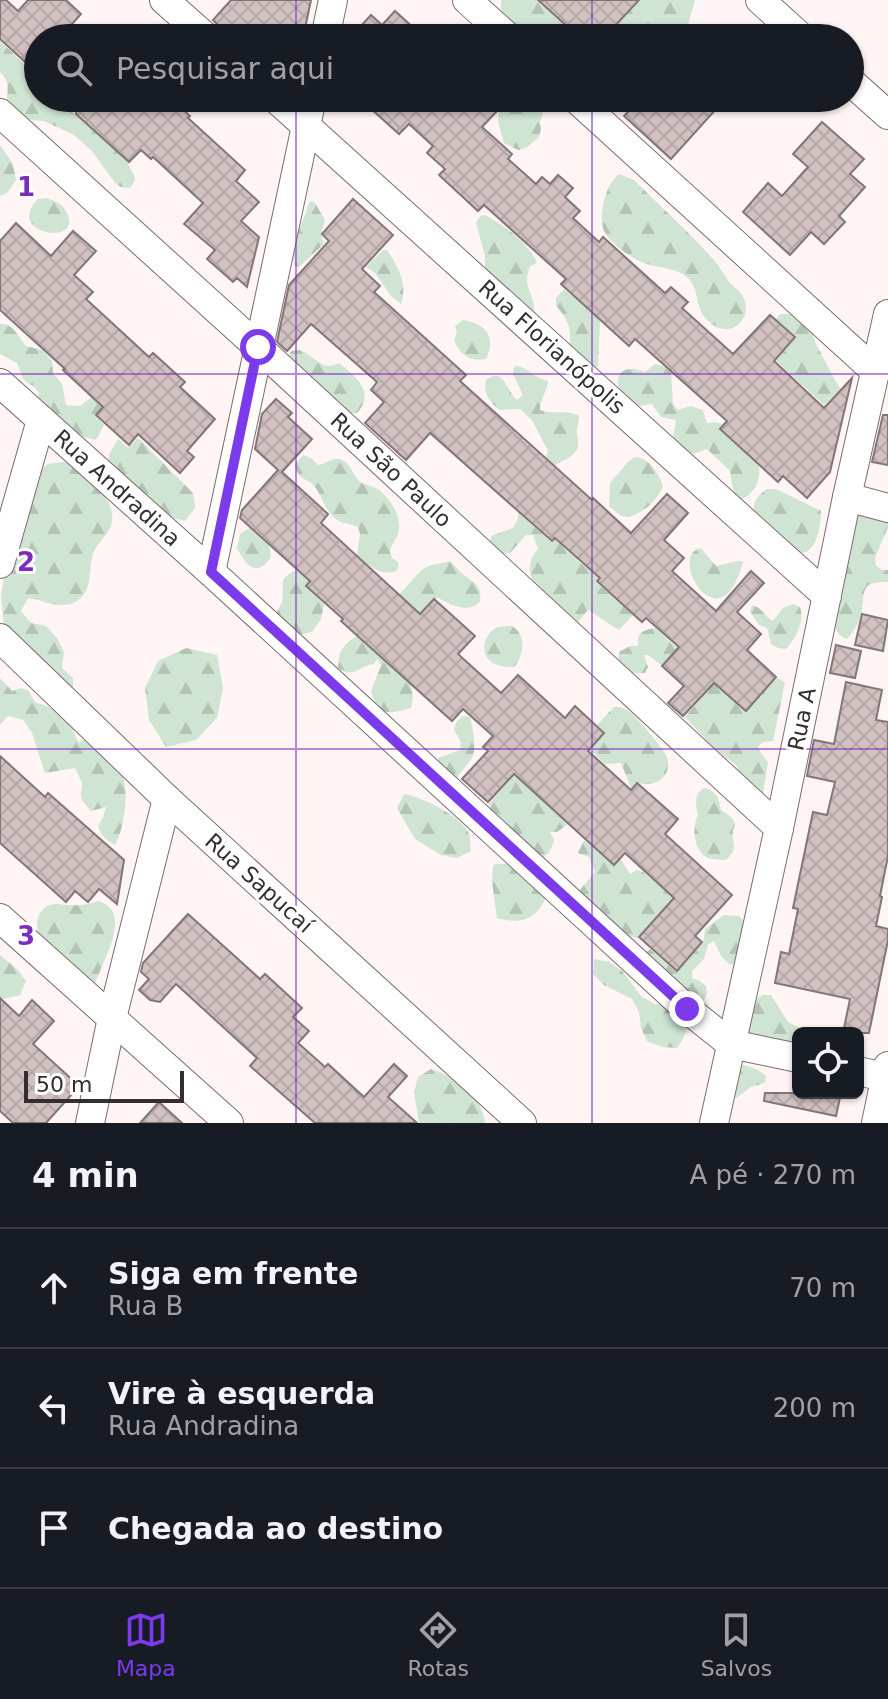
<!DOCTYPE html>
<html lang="pt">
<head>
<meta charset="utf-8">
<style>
	body { margin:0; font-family:"DejaVu Sans",sans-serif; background:#20242c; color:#f1f3f6 }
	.controls { position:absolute; right:24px; bottom:24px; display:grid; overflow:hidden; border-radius:12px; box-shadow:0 2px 6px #0004 }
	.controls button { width:72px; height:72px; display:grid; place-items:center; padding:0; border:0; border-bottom:2px solid #363941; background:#171b24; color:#f1f3f6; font:40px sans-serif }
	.scale { position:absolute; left:24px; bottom:20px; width:160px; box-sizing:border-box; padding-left:8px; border:4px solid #342e2e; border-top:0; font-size:22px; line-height:28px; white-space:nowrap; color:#342e2e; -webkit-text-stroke:6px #fff; paint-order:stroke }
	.stop { position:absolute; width:24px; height:24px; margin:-18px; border:6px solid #7c3aed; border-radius:50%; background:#fff }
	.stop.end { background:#7c3aed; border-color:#fff; box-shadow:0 2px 8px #0008 }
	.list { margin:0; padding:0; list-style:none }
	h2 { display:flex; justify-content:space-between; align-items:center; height:104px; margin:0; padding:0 32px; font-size:34px }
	h2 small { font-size:26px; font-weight:400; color:#9ea1a6 }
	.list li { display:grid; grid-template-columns:52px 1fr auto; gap:24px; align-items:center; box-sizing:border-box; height:120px; padding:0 32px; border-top:2px solid #363941 }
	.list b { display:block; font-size:30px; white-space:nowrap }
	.list p { margin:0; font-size:26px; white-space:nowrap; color:#9ea1a6 }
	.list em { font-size:26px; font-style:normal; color:#9ea1a6 }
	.icon { flex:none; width:44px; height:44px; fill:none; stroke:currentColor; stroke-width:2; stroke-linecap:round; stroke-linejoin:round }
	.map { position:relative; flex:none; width:888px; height:1123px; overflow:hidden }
	.search { position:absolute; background:#171b24; box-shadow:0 2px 6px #0004; left:24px; right:24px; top:24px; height:88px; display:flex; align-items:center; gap:20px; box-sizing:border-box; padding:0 28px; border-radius:44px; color:#9ea1a6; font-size:30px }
	.sheet { height:464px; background:#171b24 }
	nav { display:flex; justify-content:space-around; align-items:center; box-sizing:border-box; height:112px; border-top:2px solid #363941; background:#171b24; font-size:22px; color:#9ea1a6 }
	nav a { display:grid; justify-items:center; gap:4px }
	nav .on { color:#7c3aed }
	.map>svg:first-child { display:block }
</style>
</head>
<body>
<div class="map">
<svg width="888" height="1123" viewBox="0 0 888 1123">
	<defs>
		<pattern id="forest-firs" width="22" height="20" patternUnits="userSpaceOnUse" patternTransform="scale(2)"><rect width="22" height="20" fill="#d0e4d3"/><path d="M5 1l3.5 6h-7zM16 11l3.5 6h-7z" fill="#b3c4b5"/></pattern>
		<pattern id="building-cross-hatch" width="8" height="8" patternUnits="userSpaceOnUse" patternTransform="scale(2)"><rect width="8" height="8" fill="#d1c2c1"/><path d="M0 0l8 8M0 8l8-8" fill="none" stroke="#b4a7a6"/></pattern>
	</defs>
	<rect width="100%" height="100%" fill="#fef5f4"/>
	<!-- forest -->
	<g fill="url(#forest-firs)">
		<polygon points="501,0 536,0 579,38 543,38 541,31 527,27 513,34 501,24"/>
		<polygon points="640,0 695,0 687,28 676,38 606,38"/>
		<path d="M0 41 38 77V98C71 101 104 141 128 163 132 175 140 176 130 188L121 187 115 183 92 151 74 135 44 121 31 120 17 115 6 104C8 91 10 81 0 72Z"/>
		<polygon points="486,98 547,98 540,122 541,130 538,138 526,148 518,150 504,143 498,121 499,110"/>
		<polygon points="0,145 13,164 16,180 7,193 0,196"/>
		<path d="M619 174 634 180C660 206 688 231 712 258 719 265 724 275 730 283 733 286 736 288 739 291 758 312 734 341 712 324 692 310 702 291 687 277 676 267 655 268 641 262 631 258 608 241 604 231 599 219 603 200 608 189 610 183 615 179 619 174Z"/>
		<path d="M47 198C55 201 63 204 67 213 84 247 3 234 38 199Z"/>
		<path d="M312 201 315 203 325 220 321 234 324 244 299 267 295 266C289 247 304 221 309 203Z"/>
		<path d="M485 215C502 224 530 244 537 263L530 266C524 283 528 286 533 301 535 308 534 316 534 323L485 272V256L476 223 480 216Z"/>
		<path d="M383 250H387C398 267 408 283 401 304L391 296 375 273 366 267Z"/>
		<path d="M564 289 600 320 598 366 591 369 569 349C572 330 569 320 556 306V298Z"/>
		<polygon points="780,314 796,314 808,323 817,346 840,389 824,405 776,361 795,337 776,319"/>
		<path d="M463 320C485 323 497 337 486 359 469 362 460 355 454 340L457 332 455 326Z"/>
		<path d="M0 324C14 323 18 337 26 346L42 350 52 361 53 373 62 384 66 405 80 406 97 393 107 402 95 415 104 425 96 440 80 436 69 425 56 424 38 404 39 393 34 386C21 382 22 374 17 363L0 354Z"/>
		<path d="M299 350C315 355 322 373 339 363 356 377 376 392 357 413H349L339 401 332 397 288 358 291 351Z"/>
		<path d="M655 364 663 366 671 372 673 404 678 410 690 406 703 410 707 423 715 422 723 424 720 429 759 466C761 480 754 495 740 500L734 495 730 471 707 449 693 454 672 445 676 420 661 417 652 404C646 405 639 407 633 404 617 398 609 368 633 369 637 369 641 371 645 372Z"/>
		<path d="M514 366C528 366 533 378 548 381 547 392 540 399 540 410 554 415 565 409 579 416 579 420 578 425 577 429 576 436 580 443 577 449 572 460 557 461 550 470L538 458 547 455 548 451 532 420 520 409 500 410C489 402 483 393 486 380 504 366 506 391 517 400L523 395 513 374Z"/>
		<polygon points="138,438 193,493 195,508 185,521 170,517 106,469 110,453 118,439 128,448"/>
		<path d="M303 455 311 458 318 465C325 464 329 460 335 459 350 457 352 477 362 483 368 486 374 486 379 490 391 499 403 519 398 534 396 540 392 544 390 551L392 558 399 563 397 571C380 577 368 565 357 555L360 534 358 527C350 523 341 524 335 518 324 509 323 498 315 487 307 477 297 481 295 464Z"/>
		<path d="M635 457C650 458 658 473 663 486 657 501 644 512 629 517L621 516 609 506 610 483 628 462Z"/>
		<path d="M64 462C70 465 76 467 81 470 95 481 115 502 112 521 110 536 95 542 92 558 88 574 93 592 75 602 62 610 42 600 28 598L21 611 31 623 46 626 57 638 64 652 62 668 73 678V689L4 627 1 595 9 548 36 473 48 464Z"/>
		<path d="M767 489H776L821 511C821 530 814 566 788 548 781 543 775 535 769 529 764 524 755 518 754 509 753 500 760 494 767 489Z"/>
		<path d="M888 500V527L875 558 876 566 882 570H888V582C861 582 865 588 862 610 861 618 854 633 847 639 816 630 849 567 852 546 854 533 854 521 857 508Z"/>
		<path d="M518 512 551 542 555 539 586 568 603 549 614 559 595 581 633 615 619 630 588 610 577 623 570 624C552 605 513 576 538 549L533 535H526L510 553 502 554 490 544 491 536 513 528 518 518Z"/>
		<path d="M249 528 269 545 271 557C256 579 246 565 237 548L240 534Z"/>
		<path d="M701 548 716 566 738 561 743 562C723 637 681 576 691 556 694 550 696 550 701 548Z"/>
		<path d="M450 561C455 566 459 571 464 575 476 584 482 586 480 602 467 614 453 605 438 598L433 599 381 656C399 672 419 681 411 708 388 715 378 716 371 691L381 665 377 659 374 664C357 666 357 679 338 668 338 652 343 644 357 636L372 649 411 606 399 594C408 587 415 575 423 569 430 564 441 564 450 561Z"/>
		<path d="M296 570 310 580 306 586 324 604 321 619 312 632 297 635 276 614C277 610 281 606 282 601 286 584 275 581 296 570Z"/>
		<path d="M793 604 800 607C805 620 796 639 786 649L778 648 771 644 767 628 759 625 750 612 752 605C763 608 763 615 773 621L783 608Z"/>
		<path d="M512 626C527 635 524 655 514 667 505 667 495 666 489 660 479 650 486 630 499 627 503 626 508 626 512 626Z"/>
		<path d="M655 628 677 648 662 665C655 662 651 654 644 655L648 667 645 673H629L618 661 619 652 630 646H638C637 632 643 630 655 628Z"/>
		<polygon points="186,648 217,655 223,688 217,718 196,740 166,747 149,720 145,688 158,661"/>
		<polygon points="697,668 745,711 777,678 785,682 773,741 764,742 758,746 761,753 768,762 763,795 739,774 737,766 712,746 685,717 701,698 691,688"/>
		<path d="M0 678 12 691 20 688 28 690 35 702C50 707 67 714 73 730 75 734 76 739 79 742L87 739C97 748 113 760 120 771 131 787 124 830 115 845 106 840 101 836 98 826L103 818 106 807 91 811 81 799 82 783 75 768 45 773 32 733 23 720 8 716 0 725Z"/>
		<path d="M614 707C621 707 625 708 631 713 637 717 666 752 667 757 673 778 653 789 636 782L631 788 621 763 605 764 590 750 605 733 597 725 598 724Z"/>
		<path d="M463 716 470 717C473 729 477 747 472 758 467 766 460 771 456 781L435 774 438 758 460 750 461 743 454 729 457 721Z"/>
		<path d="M561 768 549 805 567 823V825L557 832H550L554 840C552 849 549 854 541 859L491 812 489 804 513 775 536 795Z"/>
		<path d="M704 788C717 791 719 799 721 810 726 813 734 818 735 824 735 826 734 828 733 830 731 844 740 848 726 860 720 860 711 860 706 857 693 848 692 827 698 815 696 804 693 795 704 788Z"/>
		<path d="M404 794C422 797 459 815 468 832 471 837 470 845 471 851L457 858 441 855 415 839 397 808Z"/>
		<path d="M584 840 614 865 620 859C624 863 627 870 630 874L637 870 643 872 674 898 638 938 628 936 580 898 579 891 595 872 589 857 578 853Z"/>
		<path d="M495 864H511L547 895C537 919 522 925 497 918L492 882 493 866Z"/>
		<path d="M98 901C128 909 111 946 103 964 100 970 98 977 95 983L88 984C70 970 28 942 39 915 42 909 47 905 54 904 63 903 58 905 67 905 77 906 88 905 98 901Z"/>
		<polygon points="724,915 739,916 744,922 737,962 730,965 721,956 714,941 708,945 704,959 692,971 692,978 700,981 706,986 707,994 703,1001 679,995 643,955 650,949 676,972 703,943 705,929"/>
		<polygon points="0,955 17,969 26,981 20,995 4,999 0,998"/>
		<path d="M594 959 609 962 622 971 641 996 655 1004 670 1003C687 1021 693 1025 677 1048L662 1047 647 1041 641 1028 639 1012 632 999 604 985 593 974Z"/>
		<polygon points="764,995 771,995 788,1022 802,1029 802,1033 798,1033 798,1041 791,1046 746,1038 750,1001"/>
		<path d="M737 1065C748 1065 757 1068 766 1076L765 1083 751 1087 738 1097 731 1099Z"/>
		<path d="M431 1069C456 1077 482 1096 485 1123H419L414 1092 418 1077Z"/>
	</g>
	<!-- building -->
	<g fill="url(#building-cross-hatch)" stroke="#847676" stroke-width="2">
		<polygon points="0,0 6,0 18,11 28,0 66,0 81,14 72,24 87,38 38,38 38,74 0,39"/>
		<polygon points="231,0 311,0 303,38 231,38 213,20"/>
		<polygon points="538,0 639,0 604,38 580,38"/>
		<polygon points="395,11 425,38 350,38 371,15 382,25"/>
		<polygon points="84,98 170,98 190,116 188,118 245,170 236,181 259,202 241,221 259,237 247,287 237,278 233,282 207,259 215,250 184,224 203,203 153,157 151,159 141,150 129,162 76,114 76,107"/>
		<polygon points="359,98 485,98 498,110 482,127 512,154 508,159 536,184 542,177 550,184 558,175 573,188 565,197 580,211 573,218 599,242 603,237 665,293 671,287 688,302 682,308 733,354 770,315 795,337 774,361 824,408 852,378 830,472 807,498 783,476 778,482 720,429 727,421 635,339 629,346 561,284 566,279 484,205 478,211 439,175 445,169 427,153 433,146 409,124 399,134"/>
		<polygon points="641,98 726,98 671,159 624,116"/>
		<polygon points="822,122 864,159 850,174 865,187 839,216 845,222 824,244 811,232 790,255 743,212 768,183 782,196 808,167 793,154"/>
		<polygon points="353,199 393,235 362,269 380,286 374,292 466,375 460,381 592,500 593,498 631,533 667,494 688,513 664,540 684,558 672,571 716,611 751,571 764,583 737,612 761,634 747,650 776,677 746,711 714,683 683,716 668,703 684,686 662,666 679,647 646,618 642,622 597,581 600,578 555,538 552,541 430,433 406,460 365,423 384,402 371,390 377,382 311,324 287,351 277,342 289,285 329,241 322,234"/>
		<polygon points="16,223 51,256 73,231 96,251 74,275 93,292 86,299 149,357 153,353 185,382 180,387 215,419 187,451 194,457 180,473 138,434 129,445 96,415 103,407 63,370 65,369 0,310 0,241"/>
		<polygon points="276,399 292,413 288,417 312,439 282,472 328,514 321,523 420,614 434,599 475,636 458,654 501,693 518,675 565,718 575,706 604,733 588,751 631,790 637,783 678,819 665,834 732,895 695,936 702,942 677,971 639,937 674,898 625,853 614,865 514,774 488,802 462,779 488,751 483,747 493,736 463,709 452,721 341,621 343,619 306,586 310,581 240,518 242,510 278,470 255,449 262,414"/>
		<polygon points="883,415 888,415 888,465 872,462"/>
		<polygon points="862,614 888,620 883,651 855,645"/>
		<polygon points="836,645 861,651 855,678 830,673"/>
		<polygon points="846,682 882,690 876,720 888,722 888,856 880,896 882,897 876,926 888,929 888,940 869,1033 843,1033 850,999 775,983 781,952 789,954 798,909 793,908 813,812 827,815 835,782 807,776 814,740 834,744"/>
		<polygon points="0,756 45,797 48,793 124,860 117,904 99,889 88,902 75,891 66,902 0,843"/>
		<polygon points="188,914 260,979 265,974 302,1008 293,1017 309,1031 298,1043 325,1067 328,1064 364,1097 394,1064 407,1076 388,1097 417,1123 315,1123 250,1066 257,1058 176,984 160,1002 150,1000 139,990 149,979 141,972 143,963"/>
		<polygon points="0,998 19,1016 32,1000 54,1021 33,1044 76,1083 73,1093 46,1123 13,1123 0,1111"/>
		<polygon points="765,1093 841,1093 836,1116 764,1101"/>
		<polygon points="159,1102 182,1123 140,1123"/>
	</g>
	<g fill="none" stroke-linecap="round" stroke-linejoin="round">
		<defs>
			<g id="minor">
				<polyline points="164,0 207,38"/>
				<polyline points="467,0 509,38"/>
				<polyline points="760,0 802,38"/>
				<polyline points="325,38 333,0"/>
				<polyline points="850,81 888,115"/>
				<polyline points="275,98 827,596"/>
				<polyline points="575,98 876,372"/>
				<polyline points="0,113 258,347 779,828"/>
				<polyline points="0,383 211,572 687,1009 731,1044 798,1058"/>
				<polyline points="847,497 888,508"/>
				<polyline points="0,564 41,420"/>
				<polyline points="211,572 312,98"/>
				<polyline points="0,638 167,799 522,1123"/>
				<polyline points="0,918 229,1123"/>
				<polyline points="858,1071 888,1078"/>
				<polyline points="90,1123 112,1018 167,799"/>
				<polyline points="714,1123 779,828 847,497 888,314"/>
				<polyline points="876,1123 888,1066"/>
			</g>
		</defs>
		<!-- minor casing -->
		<use href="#minor" stroke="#7a6d6d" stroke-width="30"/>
		<!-- minor -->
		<use href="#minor" stroke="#fff" stroke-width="28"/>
	</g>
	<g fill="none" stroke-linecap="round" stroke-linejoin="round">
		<!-- route -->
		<polyline stroke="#7c3aed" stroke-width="10" points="258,347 211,572 687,1009"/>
	</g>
	<!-- grid -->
	<path fill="none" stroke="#7b2cbf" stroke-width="2" stroke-opacity="0.55" d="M296 0V38M592 0V38M296 98V1123M592 98V1123M0 374H888M0 749H888"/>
	<g text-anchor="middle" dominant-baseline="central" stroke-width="6" stroke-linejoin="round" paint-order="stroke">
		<!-- street labels -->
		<g font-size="22" fill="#342e2e" stroke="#fff">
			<text transform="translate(552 347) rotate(42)">Rua Florianópolis</text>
			<text transform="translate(391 470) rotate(43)">Rua São Paulo</text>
			<text transform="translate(117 488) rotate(42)">Rua Andradina</text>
			<text transform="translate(802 719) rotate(-78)">Rua A</text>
			<text transform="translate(259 883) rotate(42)">Rua Sapucaí</text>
		</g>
	</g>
	<g font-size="26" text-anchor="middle" font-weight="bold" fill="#7b2cbf" stroke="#fff" stroke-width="6" stroke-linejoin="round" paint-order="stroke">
		<text x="26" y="196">1</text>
		<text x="26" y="571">2</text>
		<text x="26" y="945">3</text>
	</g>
</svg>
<div class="controls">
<button><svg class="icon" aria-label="locate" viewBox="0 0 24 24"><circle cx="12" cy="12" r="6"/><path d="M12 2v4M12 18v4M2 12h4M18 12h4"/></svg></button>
</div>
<div class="scale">50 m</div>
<div class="stop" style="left:258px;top:347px"></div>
<div class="stop end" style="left:687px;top:1009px"></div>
<div class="search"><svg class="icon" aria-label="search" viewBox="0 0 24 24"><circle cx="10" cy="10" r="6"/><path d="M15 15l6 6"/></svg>Pesquisar aqui</div>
</div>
<section class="sheet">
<h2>4 min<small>A pé · 270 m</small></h2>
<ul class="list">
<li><svg class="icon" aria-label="ahead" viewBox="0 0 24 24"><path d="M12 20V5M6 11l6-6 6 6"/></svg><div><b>Siga em frente</b><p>Rua B</p></div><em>70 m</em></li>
<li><svg class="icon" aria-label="left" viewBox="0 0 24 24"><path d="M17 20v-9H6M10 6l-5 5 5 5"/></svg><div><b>Vire à esquerda</b><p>Rua Andradina</p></div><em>200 m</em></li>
<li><svg class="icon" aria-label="arrive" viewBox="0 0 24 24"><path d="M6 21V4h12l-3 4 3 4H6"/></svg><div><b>Chegada ao destino</b></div></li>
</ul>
</section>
<nav>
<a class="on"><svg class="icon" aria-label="map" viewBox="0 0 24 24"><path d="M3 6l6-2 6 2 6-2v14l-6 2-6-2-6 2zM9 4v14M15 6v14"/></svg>Mapa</a>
<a><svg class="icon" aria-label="directions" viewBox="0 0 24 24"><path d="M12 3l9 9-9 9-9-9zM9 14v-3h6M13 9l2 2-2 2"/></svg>Rotas</a>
<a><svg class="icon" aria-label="saved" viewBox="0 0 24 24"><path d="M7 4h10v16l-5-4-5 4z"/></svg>Salvos</a>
</nav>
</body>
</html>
